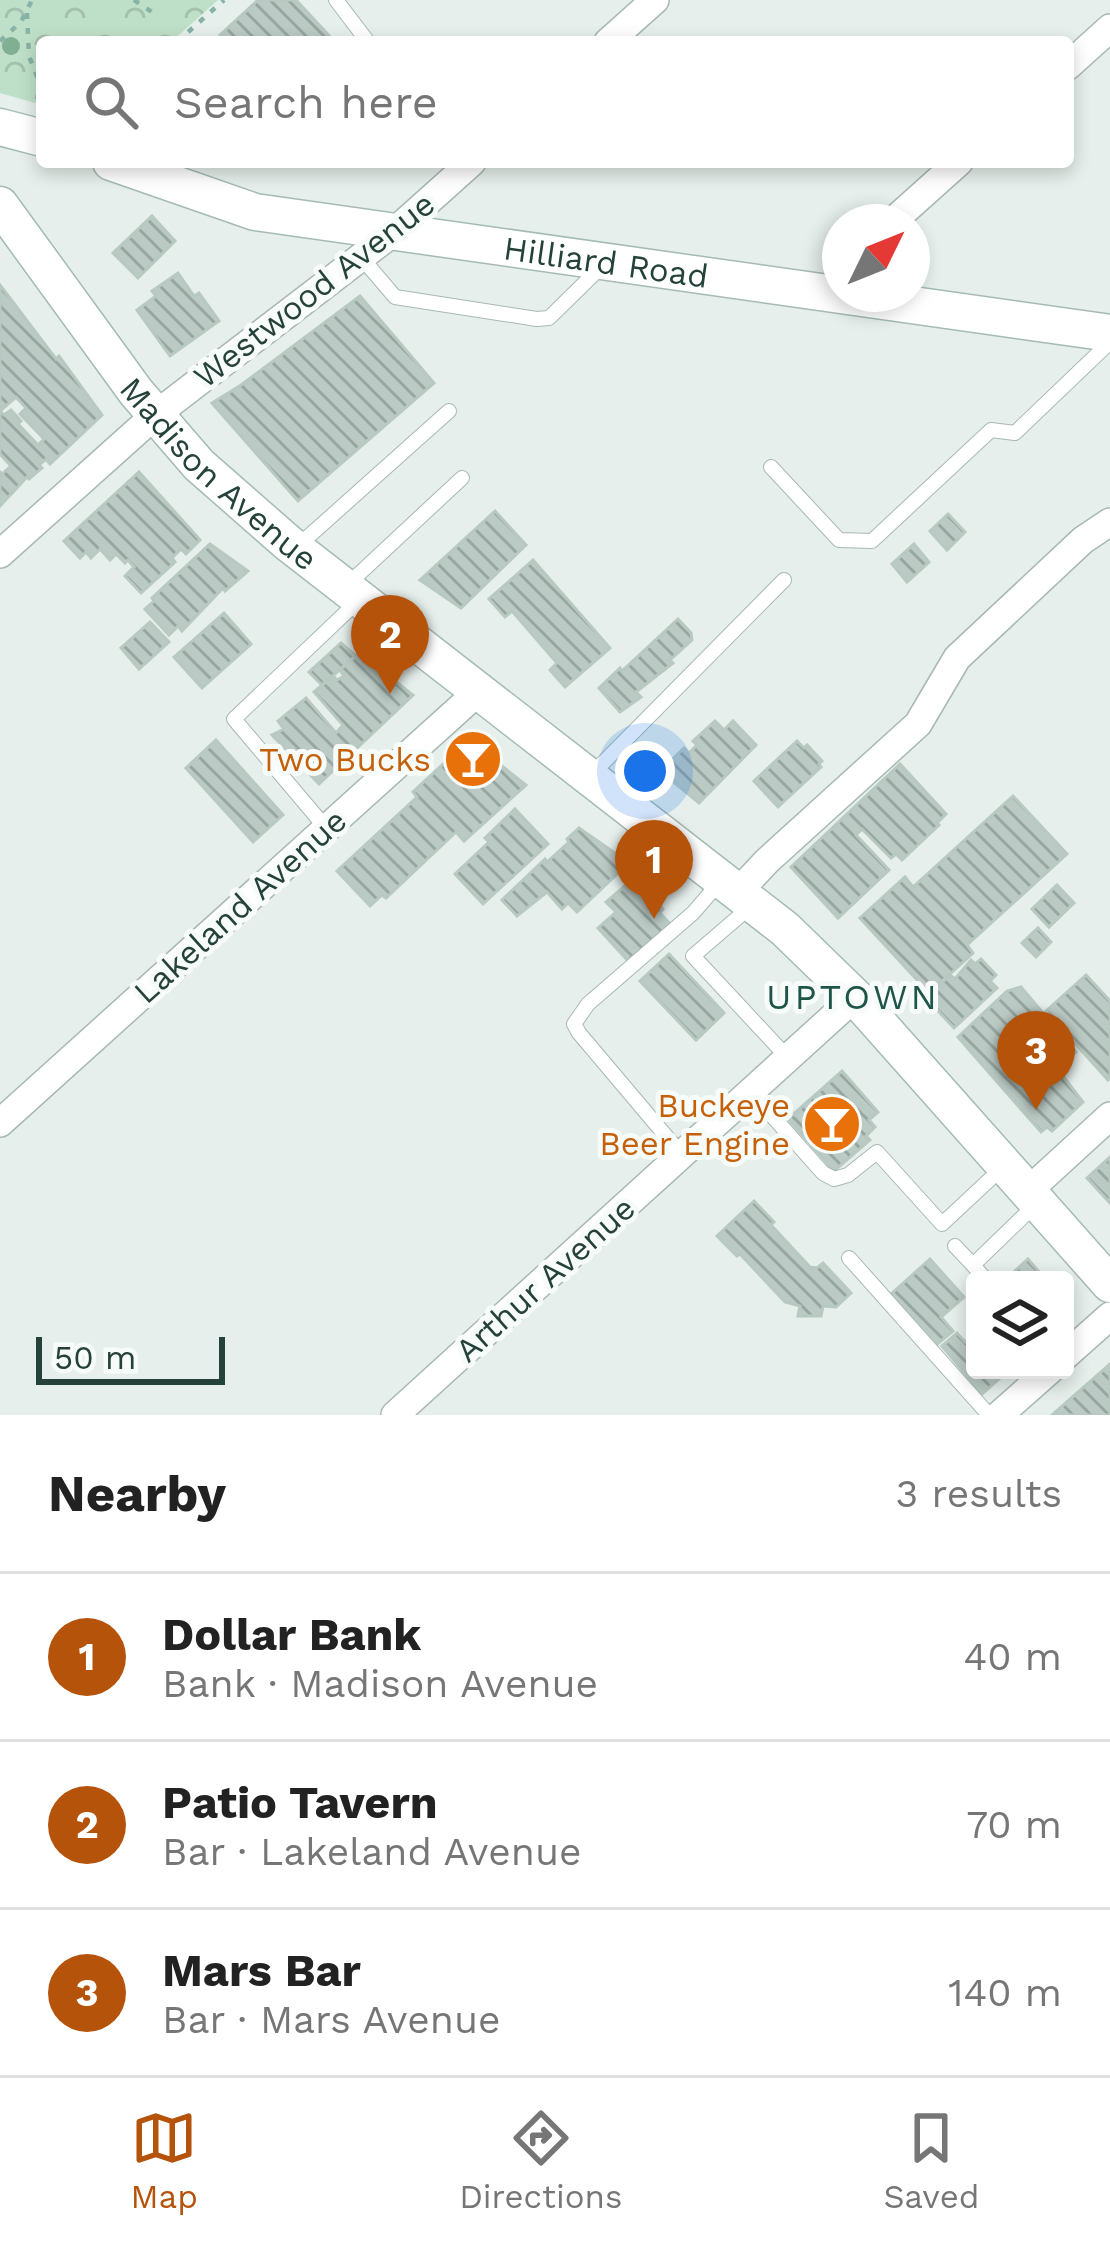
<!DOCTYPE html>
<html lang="en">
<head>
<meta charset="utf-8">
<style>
	body { margin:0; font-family:"Work Sans",sans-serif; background:#f6f6f6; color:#222 }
	.controls { position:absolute; right:36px; bottom:36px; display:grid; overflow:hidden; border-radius:12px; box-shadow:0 6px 18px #0003 }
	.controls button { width:108px; height:108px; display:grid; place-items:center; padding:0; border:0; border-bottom:3px solid #e0e0e0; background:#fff; color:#222; font:60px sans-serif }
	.compass { position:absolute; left:822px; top:204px; width:108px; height:108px; border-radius:50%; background:#fff; box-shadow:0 6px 18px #0003; rotate:47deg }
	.scale { position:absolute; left:36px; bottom:30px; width:189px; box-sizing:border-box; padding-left:12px; border:6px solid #24423a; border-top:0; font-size:33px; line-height:42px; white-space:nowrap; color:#24423a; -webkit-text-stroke:9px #f7fbf9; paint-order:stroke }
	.you { position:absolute; left:645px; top:771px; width:42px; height:42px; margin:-30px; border:9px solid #fff; border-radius:50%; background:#1a73e8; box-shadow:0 0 0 18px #1a73e833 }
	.badge { display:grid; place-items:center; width:78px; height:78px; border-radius:50%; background:#b45309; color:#fff; font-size:39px; font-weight:700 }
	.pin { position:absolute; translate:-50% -99px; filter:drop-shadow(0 3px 6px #0008) }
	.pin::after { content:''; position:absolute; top:63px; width:42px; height:36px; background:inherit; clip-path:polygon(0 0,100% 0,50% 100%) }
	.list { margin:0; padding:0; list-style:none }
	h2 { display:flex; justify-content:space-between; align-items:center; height:156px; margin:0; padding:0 48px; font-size:51px }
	h2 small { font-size:39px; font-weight:400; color:#767676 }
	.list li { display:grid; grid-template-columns:78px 1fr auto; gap:36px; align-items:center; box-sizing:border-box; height:168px; padding:0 48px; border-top:3px solid #e0e0e0 }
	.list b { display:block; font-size:45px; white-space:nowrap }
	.list p { margin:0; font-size:39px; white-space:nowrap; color:#767676 }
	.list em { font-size:39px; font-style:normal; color:#767676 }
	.icon { flex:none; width:66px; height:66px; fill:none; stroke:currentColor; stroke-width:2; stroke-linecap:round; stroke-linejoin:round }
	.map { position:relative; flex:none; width:1110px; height:1415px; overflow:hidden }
	.search { position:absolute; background:#fff; box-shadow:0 6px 18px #0003; left:36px; right:36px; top:36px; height:132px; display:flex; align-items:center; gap:30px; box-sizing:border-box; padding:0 42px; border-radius:12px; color:#767676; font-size:45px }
	.sheet { height:660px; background:#fff }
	nav { display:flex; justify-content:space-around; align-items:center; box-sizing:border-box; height:168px; border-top:3px solid #e0e0e0; background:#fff; font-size:33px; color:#767676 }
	nav a { display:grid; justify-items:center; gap:6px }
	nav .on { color:#b45309 }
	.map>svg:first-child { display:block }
</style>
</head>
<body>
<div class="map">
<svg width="1110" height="1415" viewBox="0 0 1110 1415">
	<defs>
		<pattern id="forest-crowns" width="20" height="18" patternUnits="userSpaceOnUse" patternTransform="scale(3)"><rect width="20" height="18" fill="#bfe0c8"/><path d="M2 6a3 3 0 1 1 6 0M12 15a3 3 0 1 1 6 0" fill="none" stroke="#a4c1ad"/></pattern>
		<pattern id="building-back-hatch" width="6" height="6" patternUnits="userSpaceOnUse" patternTransform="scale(3)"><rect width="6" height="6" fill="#bbcac4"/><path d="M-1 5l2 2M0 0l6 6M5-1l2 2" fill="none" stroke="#98a6a0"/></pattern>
	</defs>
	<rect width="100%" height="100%" fill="#e6efeb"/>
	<!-- forest -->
	<polygon fill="url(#forest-crowns)" points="0,0 218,0 171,42 42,42 42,105 0,93"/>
	<!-- building -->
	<g fill="url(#building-back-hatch)" stroke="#b8c9c2" stroke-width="3" fill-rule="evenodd">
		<polygon points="258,0 296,0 335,42 227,42 220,35"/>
		<polygon points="152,216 175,241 138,278 113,253"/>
		<polygon points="178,273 194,296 199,293 219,321 170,356 137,310 156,296 152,291"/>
		<path d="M0 285 56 359 59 356 102 415 50 464 46 459 39 465 42 468 29 479 27 477 0 506V472L2 474 11 466 0 454ZM16 397 26 408 20 414 44 439 38 445 18 424 21 421 11 410 4 415 0 411Z"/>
		<polygon points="360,296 434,383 298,501 212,403 241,385"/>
		<polygon points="139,472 200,540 186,554 181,549 172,558 175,562 141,593 125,576 134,567 128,560 125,563 116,554 110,560 100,549 91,558 86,552 80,558 64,541"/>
		<polygon points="495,511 526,545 461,608 420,580"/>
		<polygon points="948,514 965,532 947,550 930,531"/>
		<polygon points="210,544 248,571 225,591 223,588 182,631 178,626 169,635 145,609 154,601 152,598"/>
		<polygon points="914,544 929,562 907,582 892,564"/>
		<polygon points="533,560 610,648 565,687 550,670 557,663 512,611 505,617 489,599"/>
		<polygon points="224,613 251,644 202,688 174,657"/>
		<polygon points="678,619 691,633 692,640 670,660 673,663 636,692 641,697 620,712 599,688 620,668 622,671"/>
		<polygon points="150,622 169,642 139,669 121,648"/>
		<polygon points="341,643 356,656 322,685 309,672"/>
		<polygon points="359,653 413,695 319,784 272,735 284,729 278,721 306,698 336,733 343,725 314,692 333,676 337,680 344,676 340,670"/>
		<polygon points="715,721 724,730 733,721 756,745 699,803 660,771 684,748 689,753 697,745 693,741"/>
		<polygon points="216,740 283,815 253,842 186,768"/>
		<polygon points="469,740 526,785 464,841 456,832 386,898 382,895 370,906 337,871 417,797 413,792"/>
		<polygon points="797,741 804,748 807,745 822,761 819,764 821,767 778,807 754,781"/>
		<polygon points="900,764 946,814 937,823 939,825 902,860 896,854 891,858 862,829 856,835 889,870 838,918 791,867"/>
		<polygon points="1013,796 1067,854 967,945 973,953 929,993 860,918 905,877 913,887"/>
		<polygon points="515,809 548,844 483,904 455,874 489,842 485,838"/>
		<polygon points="579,828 629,863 577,912 568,903 562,909 547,892 517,916 502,900 545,859 547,862 569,842 567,839"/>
		<polygon points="635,877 663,909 660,913 671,925 629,962 598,928 616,912 606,902"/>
		<polygon points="1057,885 1074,903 1049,927 1032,909"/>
		<polygon points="1038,928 1051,942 1036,957 1022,943"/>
		<polygon points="669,954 724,1013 696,1040 640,981"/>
		<polygon points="981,959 996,975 990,981 997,988 954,1028 926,998 950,975 955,979 971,960 975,964"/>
		<polygon points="1086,975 1110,1001 1110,1078 1108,1080 1046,1011"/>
		<polygon points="1021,987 1076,1052 1055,1072 1050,1068 1042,1071 1051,1080 1060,1072 1083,1102 1052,1131 1047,1127 1041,1132 958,1037 1007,991"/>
		<polygon points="842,1071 878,1112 869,1120 875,1127 866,1136 870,1140 834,1171 788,1119"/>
		<polygon points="1110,1157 1110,1203 1087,1178"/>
		<polygon points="754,1201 774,1222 771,1225 810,1267 817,1268 823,1263 851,1293 836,1307 823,1306 821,1316 798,1316 800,1306 785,1302 740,1254 737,1256 717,1236"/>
		<polygon points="930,1259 964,1297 941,1317 953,1331 935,1346 890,1295"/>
		<polygon points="1028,1259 1046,1280 1005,1280"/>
		<polygon points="957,1333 965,1342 975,1333 975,1370 1009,1370 982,1394 942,1346"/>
		<polygon points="1110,1364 1110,1415 1052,1415"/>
	</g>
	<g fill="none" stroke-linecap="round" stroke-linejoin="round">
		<defs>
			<g id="lane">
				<polyline points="336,0 368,42"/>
				<polyline points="361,257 395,297 537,319 549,318 602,266"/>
				<polyline points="771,467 839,540 872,541 991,430 1015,433 1110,342"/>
				<polyline points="299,545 449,411"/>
				<polyline points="346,586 462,478"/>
				<polyline points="590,776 784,580"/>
				<polyline points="326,828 234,719 358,601"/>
				<polyline points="750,907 693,956 788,1058"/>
				<polyline points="751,1092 823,1173 834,1179 848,1175 877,1152 942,1224 1001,1169"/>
				<polyline points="682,1155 579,1033 574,1024 588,1004 693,913 719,883"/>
				<polyline points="955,1246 973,1265"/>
				<polyline points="849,1258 989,1415"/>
				<polyline points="986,1280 973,1265 1034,1206"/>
			</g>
			<g id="street">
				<polyline points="608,42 655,0"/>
				<polyline points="1068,66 1110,28"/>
				<polyline points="892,222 959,162"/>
				<polyline points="0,554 154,416 395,231 472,162"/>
				<polyline points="738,892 767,861 918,724 957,658 1083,540 1110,522"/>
				<polyline points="0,1123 480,690"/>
				<polyline points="1028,1191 1110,1116"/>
				<polyline points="1065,1356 1110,1316"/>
				<polyline points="395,1415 855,997"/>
				<polyline points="999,1415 1050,1370"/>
			</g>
			<g id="secondary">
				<polyline points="0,127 42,138"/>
				<path id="s1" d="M111 162 255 212 1110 333"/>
				<path id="s2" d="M0 205 136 392 199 465 288 543 785 929 855 997 1110 1284"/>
			</g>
		</defs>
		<!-- lane casing -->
		<use href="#lane" stroke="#a8b8b2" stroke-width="16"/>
		<!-- street casing -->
		<use href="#street" stroke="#a8b8b2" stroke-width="30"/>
		<!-- secondary casing -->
		<use href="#secondary" stroke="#a4bbb3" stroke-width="39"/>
		<!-- path -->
		<g stroke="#86b3a5" stroke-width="4.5" stroke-dasharray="6 9" stroke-linecap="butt">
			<polyline points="134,0 152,12"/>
			<polyline points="27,13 29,56 42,89"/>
			<polyline points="0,41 21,22 32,0"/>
			<polyline points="177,42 224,0"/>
		</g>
		<!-- lane -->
		<use href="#lane" stroke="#fff" stroke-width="14"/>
		<!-- street -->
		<use href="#street" stroke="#fff" stroke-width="27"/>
		<!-- secondary -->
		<use href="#secondary" stroke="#fff" stroke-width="36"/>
	</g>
	<!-- trees -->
	<circle fill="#80af93" cx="11" cy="46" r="9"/>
	<!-- icons -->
	<defs>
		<symbol id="bar-disc" viewBox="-11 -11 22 22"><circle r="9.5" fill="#e8710a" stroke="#f7fbf9"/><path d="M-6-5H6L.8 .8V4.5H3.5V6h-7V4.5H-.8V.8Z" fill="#fff"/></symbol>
	</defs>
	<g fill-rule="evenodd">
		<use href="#bar-disc" x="440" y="726" width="66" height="66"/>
		<use href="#bar-disc" x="799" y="1091" width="66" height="66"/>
	</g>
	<g text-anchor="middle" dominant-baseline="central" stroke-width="10" stroke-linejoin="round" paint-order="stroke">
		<!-- street labels -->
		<g font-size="33" fill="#24423a" stroke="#f7fbf9">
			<text stroke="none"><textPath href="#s1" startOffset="507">Hilliard Road</textPath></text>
			<text transform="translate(314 290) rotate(-38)">Westwood Avenue</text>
			<text stroke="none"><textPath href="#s2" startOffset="348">Madison Avenue</textPath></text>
			<text transform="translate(240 906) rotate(-42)">Lakeland Avenue</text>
			<text transform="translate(545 1279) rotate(-42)">Arthur Avenue</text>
		</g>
		<!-- food labels -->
		<g font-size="33" fill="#c56008" stroke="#f7fbf9" text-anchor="end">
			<text x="431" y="759">Two Bucks</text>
			<text x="790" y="1105">Buckeye<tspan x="790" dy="38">Beer Engine</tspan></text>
		</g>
		<!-- neighbourhood labels -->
		<g font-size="36" letter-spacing="3" fill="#1f5548" stroke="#f7fbf9">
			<text x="853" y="997">UPTOWN</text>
		</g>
	</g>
</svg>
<div class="controls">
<button><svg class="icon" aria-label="layers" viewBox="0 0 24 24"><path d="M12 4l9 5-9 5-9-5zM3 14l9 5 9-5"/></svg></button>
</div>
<svg class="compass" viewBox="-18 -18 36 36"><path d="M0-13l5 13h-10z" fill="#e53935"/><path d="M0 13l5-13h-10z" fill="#767676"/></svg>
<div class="scale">50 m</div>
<div class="you"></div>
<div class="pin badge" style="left:654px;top:919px">1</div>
<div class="pin badge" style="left:390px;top:694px">2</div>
<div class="pin badge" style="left:1036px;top:1110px">3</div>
<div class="search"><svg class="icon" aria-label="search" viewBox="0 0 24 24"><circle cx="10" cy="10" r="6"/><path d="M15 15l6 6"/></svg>Search here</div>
</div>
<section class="sheet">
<h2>Nearby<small>3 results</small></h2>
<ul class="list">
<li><span class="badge">1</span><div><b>Dollar Bank</b><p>Bank · Madison Avenue</p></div><em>40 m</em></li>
<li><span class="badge">2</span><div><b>Patio Tavern</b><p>Bar · Lakeland Avenue</p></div><em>70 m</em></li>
<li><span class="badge">3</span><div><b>Mars Bar</b><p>Bar · Mars Avenue</p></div><em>140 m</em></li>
</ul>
</section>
<nav>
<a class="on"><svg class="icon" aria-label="map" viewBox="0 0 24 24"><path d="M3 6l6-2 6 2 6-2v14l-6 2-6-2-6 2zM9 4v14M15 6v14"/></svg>Map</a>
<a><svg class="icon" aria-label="directions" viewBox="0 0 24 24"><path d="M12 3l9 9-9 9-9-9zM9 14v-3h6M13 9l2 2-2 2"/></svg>Directions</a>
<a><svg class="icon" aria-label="saved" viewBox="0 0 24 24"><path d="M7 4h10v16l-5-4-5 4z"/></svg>Saved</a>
</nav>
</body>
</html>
